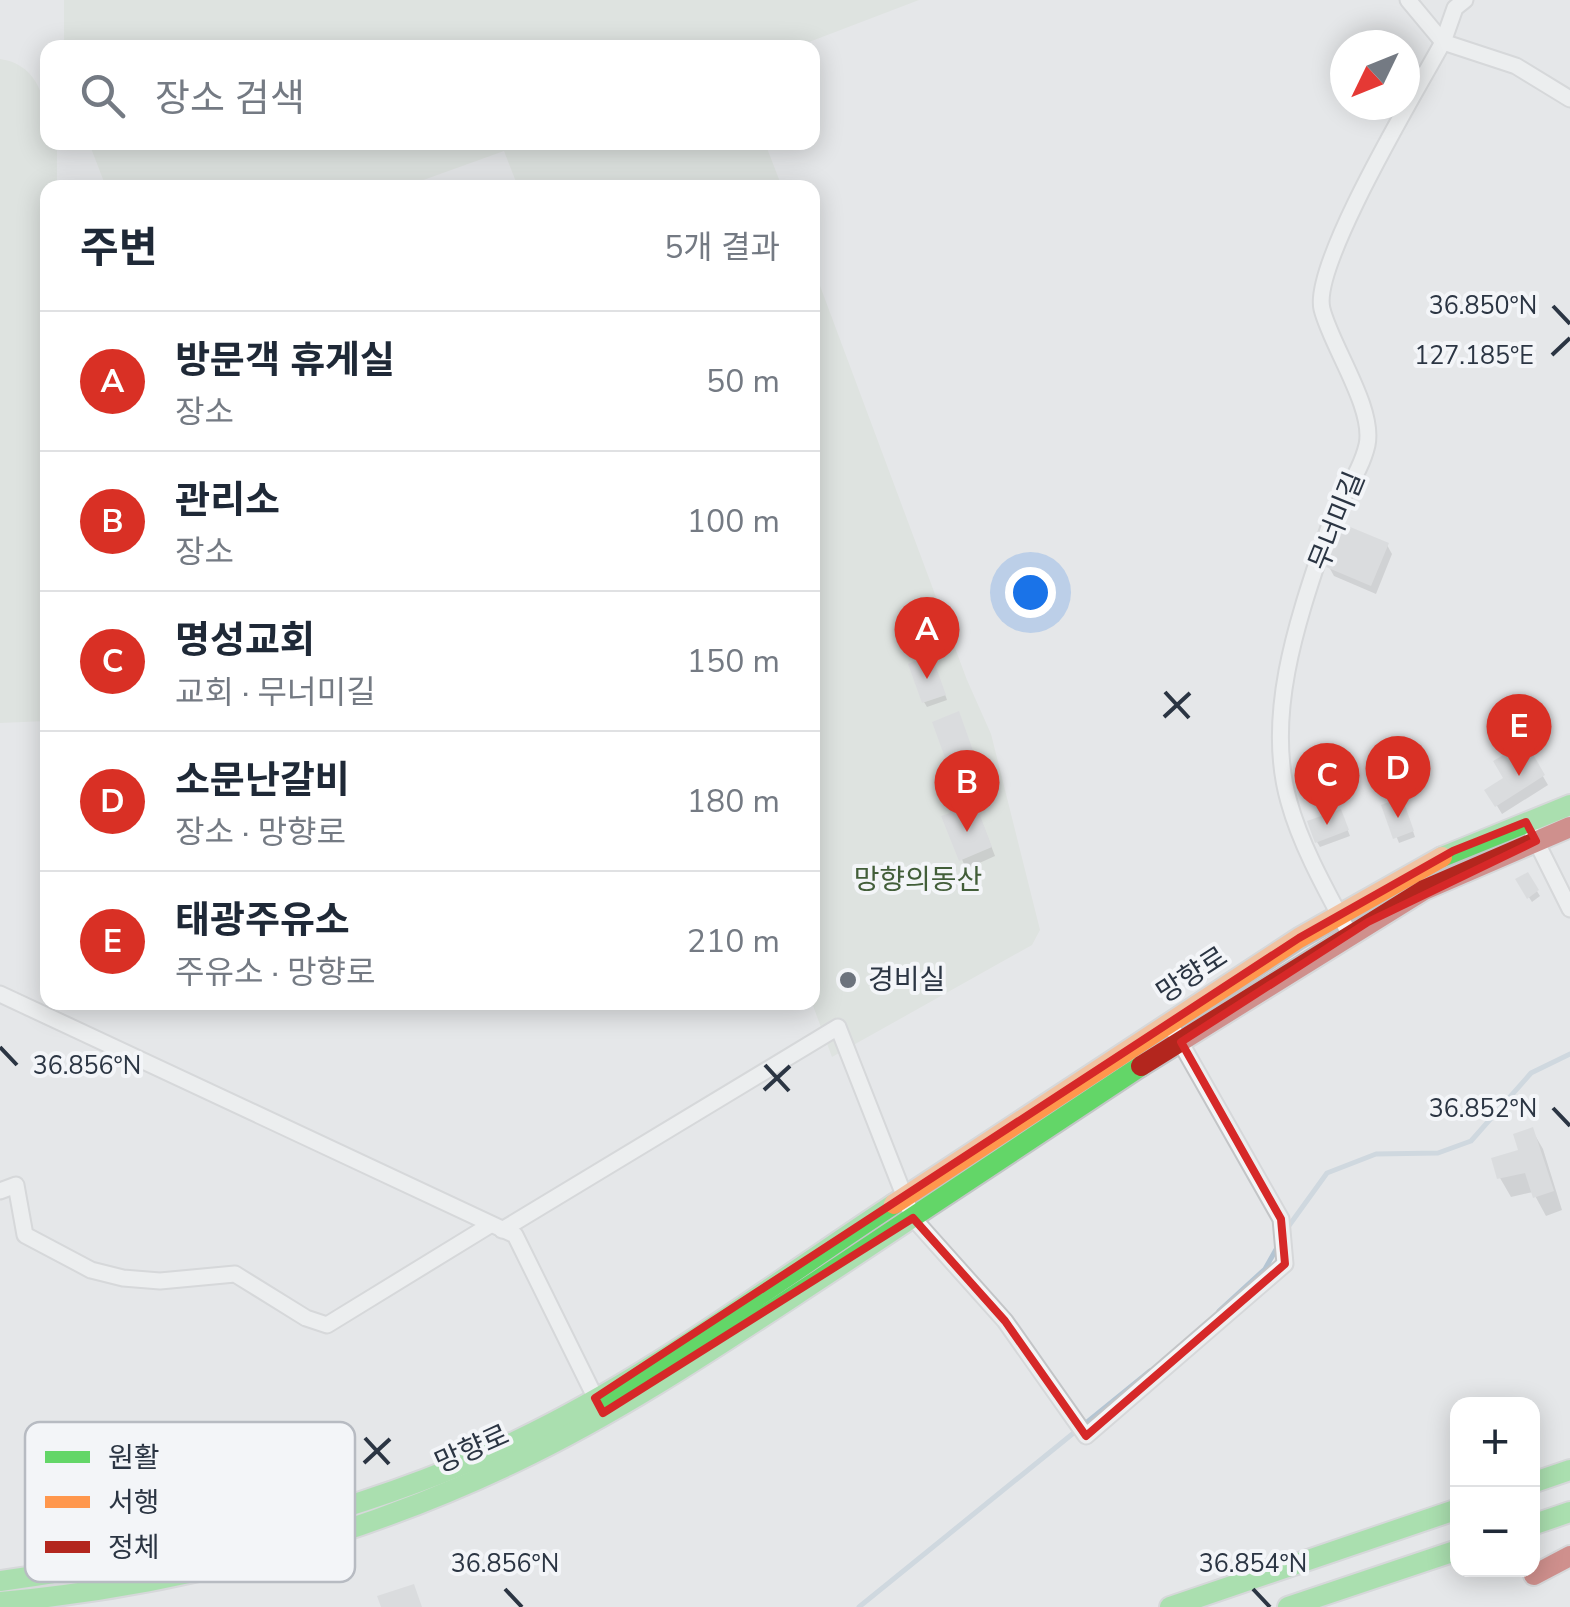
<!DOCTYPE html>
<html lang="ko">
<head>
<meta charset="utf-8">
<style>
	body { margin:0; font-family:"Nunito Sans","Noto Sans KR",sans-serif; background:#f6f6f7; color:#1f2937 }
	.controls { position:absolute; right:30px; bottom:30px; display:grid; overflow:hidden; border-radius:20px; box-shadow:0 5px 25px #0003 }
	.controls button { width:90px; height:90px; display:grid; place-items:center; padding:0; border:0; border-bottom:2px solid #e0e1e3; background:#fff; color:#1f2937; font:50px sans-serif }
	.compass { position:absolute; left:1330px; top:30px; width:90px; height:90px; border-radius:50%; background:#fff; box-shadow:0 5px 25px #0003; rotate:227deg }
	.you { position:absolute; left:1030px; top:592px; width:35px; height:35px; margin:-25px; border:8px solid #fff; border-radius:50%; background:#1a73e8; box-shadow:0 0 0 15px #1a73e833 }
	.badge { display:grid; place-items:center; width:65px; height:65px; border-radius:50%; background:#d93025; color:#fff; font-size:32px; font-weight:700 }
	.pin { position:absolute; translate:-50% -82px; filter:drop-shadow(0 2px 5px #0008) }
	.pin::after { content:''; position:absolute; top:52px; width:35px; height:30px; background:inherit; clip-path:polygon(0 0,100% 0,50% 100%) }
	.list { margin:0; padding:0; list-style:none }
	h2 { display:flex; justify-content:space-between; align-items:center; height:130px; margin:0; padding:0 40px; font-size:42px }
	h2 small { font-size:32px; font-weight:400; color:#747a83 }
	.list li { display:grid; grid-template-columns:65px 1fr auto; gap:30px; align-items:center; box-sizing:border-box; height:140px; padding:0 40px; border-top:2px solid #e0e1e3 }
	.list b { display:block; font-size:38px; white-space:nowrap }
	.list p { margin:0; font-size:32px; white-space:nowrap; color:#747a83 }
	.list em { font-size:32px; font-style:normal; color:#747a83 }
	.icon { flex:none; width:55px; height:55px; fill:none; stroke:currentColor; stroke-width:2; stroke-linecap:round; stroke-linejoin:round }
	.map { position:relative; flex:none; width:1570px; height:1607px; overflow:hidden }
	.search { position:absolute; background:#fff; box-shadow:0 5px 25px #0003; left:40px; top:40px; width:780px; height:110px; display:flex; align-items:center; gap:25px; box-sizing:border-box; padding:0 35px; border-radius:20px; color:#747a83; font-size:38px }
	.panel { position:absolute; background:#fff; box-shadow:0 5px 25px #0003; left:40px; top:180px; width:780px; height:830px; border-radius:20px }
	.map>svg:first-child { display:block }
</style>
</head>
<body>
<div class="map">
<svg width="1570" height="1607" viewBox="0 0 1570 1607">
	<rect width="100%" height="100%" fill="#e5e7e9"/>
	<!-- green -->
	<g fill="#d6ddd5">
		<polygon points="64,0 919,0 796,47 64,47"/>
		<path d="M0 59C42 65 48 107 48 142L57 143V187L48 188 47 721 0 723Z"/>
		<polygon points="89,143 765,143 782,187 518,187 504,151 404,187 106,187"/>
		<polygon points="813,267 967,680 991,734 1040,930 1032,945 832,1057 812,1003"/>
	</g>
	<!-- shadow -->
	<g fill="#0003">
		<polygon points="1387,545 1392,554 1376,594 1334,576 1329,567"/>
		<polygon points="933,661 947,700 927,707 924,702"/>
		<polygon points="962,722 985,786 964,795 936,724"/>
		<polygon points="1525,745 1548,785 1502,814 1488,791 1507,779"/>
		<polygon points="1404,805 1415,837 1399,843 1384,806"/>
		<polygon points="977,809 995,856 966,869 945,818"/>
		<polygon points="1343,818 1350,836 1320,847 1317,842"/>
		<polygon points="1527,875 1540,896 1532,902 1518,880"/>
		<polygon points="855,976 857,983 844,989 841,981"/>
		<polygon points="1532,1130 1543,1149 1562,1210 1546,1216 1533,1192 1511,1197 1500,1178"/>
	</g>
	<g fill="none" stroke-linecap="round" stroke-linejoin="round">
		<!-- stream -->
		<g stroke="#b4c5d3" stroke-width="5">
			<polyline points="1288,1227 1327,1173 1376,1154 1438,1153 1471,1141 1531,1073 1570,1054"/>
			<polyline points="1219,1311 1265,1269 1278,1246"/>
			<polyline points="859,1607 1150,1371"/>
		</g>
	</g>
	<!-- building -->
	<g fill="#cdcfd1">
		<polygon points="1343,524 1389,543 1371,586 1326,567"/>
		<polygon points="931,653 946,695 922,703 908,664"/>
		<polygon points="959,711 982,776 956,788 932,722"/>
		<polygon points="1526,742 1545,775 1495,807 1484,790 1503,778 1493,761"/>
		<polygon points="973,797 992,847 959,861 941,816 950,813 949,807"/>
		<polygon points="1402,797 1414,831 1393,839 1381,805"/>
		<polygon points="1341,809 1349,830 1315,843 1307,821"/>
		<polygon points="1528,872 1539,890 1527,899 1515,879"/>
		<polygon points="1533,1127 1554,1191 1533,1198 1525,1173 1497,1179 1491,1158 1518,1150 1513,1134"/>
		<polygon points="414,1584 422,1607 381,1607 377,1596"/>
	</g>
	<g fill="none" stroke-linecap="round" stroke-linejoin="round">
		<defs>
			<g id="street">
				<polyline points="1408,0 1443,42 1516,66 1570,99"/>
				<polyline points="1533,835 1570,909"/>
				<path d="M1349 933C1327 892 1301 846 1289 802 1263 712 1301 611 1329 527 1339 498 1360 475 1367 445 1375 408 1331 346 1322 309 1311 265 1417 90 1443 42L1455 8 1465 0"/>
				<polyline points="0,994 515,1235 599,1405"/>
				<polyline points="0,1191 16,1185 25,1235 91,1270 123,1278 160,1281 235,1274 306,1318 327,1325 490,1225"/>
				<polyline points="502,1230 838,1027 913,1218 1005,1321 1086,1436 1285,1264 1281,1219 1174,1031"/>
			</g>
			<g id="fast">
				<polyline points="1442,857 1570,805"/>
				<polyline points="1532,1483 1570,1470"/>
				<polyline points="1532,1525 1570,1512"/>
				<path d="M0 1581C179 1556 351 1518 516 1441 649 1378 771 1285 894 1204"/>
				<path d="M0 1602C178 1586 354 1539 515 1462 622 1411 721 1344 820 1279 927 1208 1034 1136 1141 1066"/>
				<polyline points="1170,1607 1458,1509"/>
				<polyline points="1288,1607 1458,1550"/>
			</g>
			<polyline id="slow" points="894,1204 1299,938 1442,857"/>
			<g id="jam">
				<polyline points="1141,1066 1424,890 1570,827"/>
				<polyline points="1534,1575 1570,1556"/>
			</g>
		</defs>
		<!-- street casing -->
		<use href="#street" stroke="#c3c5c7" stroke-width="19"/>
		<!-- fast casing -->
		<use href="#fast" stroke="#c3c5c7" stroke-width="24"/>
		<!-- slow casing -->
		<use href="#slow" stroke="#c3c5c7" stroke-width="24"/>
		<!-- jam casing -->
		<use href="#jam" stroke="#c3c5c7" stroke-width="24"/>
		<!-- street -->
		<use href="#street" stroke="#f4f5f6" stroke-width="15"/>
		<!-- fast -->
		<use href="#fast" stroke="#63d668" stroke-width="20"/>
		<!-- slow -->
		<use href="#slow" stroke="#ff974d" stroke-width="20"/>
		<!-- jam -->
		<use href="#jam" stroke="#b3261e" stroke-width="20"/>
	</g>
	<!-- marked area -->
	<path d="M0 0H1570V1607H0ZM1526 822 1536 841 1368 922 1181 1042 1281 1219 1285 1264 1086 1436 1005 1321 913 1218 603 1413 595 1398 1299 938 1453 851Z" fill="#e5e7e9" fill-opacity=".55" fill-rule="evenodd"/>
	<path fill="none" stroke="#d62828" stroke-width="8" stroke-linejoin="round" d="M1526 822 1536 841 1368 922 1181 1042 1281 1219 1285 1264 1086 1436 1005 1321 913 1218 603 1413 595 1398 1299 938 1453 851Z"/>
	<!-- ticks -->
	<path fill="none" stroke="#2b3543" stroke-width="4" d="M1553 306 1570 324M1552 355 1570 338M1165 692 1189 718M1164 717 1190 693M0 1047 17 1065M765 1065 789 1091M764 1090 790 1066M1553 1108 1570 1126M365 1438 389 1464M364 1463 390 1439M505 1589 522 1607M1253 1589 1270 1607"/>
	<!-- markers -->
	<circle fill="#6c737d" stroke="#f3f5f8" stroke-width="4" cx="848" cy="980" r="10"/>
	<g text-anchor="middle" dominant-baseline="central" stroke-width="8" stroke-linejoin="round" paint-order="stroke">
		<!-- street labels -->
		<g font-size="28" fill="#2b3543" stroke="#f3f5f8">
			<text transform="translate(1337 521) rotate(-68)">무너미길</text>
			<text transform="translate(1192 975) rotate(-33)">망향로</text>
			<text transform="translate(472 1449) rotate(-24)">망향로</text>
		</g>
		<!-- park labels -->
		<g font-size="28" fill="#425e39" stroke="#f3f5f8">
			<text x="918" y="880">망향의동산</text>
		</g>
		<!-- poi labels -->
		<g font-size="28" fill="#2b3543" stroke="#f3f5f8" text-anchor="start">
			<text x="868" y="980">경비실</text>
		</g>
	</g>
	<!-- legend -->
	<rect x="25" y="1422" width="330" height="160" rx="15" fill="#f3f5f8" stroke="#b7bbc2" stroke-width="2.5"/>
	<rect x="45" y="1451" width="45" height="12" fill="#63d668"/>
	<rect x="45" y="1496" width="45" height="12" fill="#ff974d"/>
	<rect x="45" y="1541" width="45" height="12" fill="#b3261e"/>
	<g font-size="28" fill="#2b3543">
		<text x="108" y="1467">원활</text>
		<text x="108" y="1512">서행</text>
		<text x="108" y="1557">정체</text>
	</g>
	<g font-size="25" text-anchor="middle" fill="#2b3543" stroke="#f3f5f8" stroke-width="8" stroke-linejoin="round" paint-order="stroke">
		<text x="1483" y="314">36.850°N</text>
		<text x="1474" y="364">127.185°E</text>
		<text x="87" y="1074">36.856°N</text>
		<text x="1483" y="1117">36.852°N</text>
		<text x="505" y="1572">36.856°N</text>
		<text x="1253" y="1572">36.854°N</text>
	</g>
</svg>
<div class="controls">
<button>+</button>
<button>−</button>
</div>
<svg class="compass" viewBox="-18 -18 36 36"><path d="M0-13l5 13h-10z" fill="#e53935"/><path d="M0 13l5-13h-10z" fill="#747a83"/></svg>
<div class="you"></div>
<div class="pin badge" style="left:927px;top:679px">A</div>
<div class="pin badge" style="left:967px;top:832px">B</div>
<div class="pin badge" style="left:1327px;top:825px">C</div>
<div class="pin badge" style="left:1398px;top:818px">D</div>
<div class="pin badge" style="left:1519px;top:776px">E</div>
<div class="search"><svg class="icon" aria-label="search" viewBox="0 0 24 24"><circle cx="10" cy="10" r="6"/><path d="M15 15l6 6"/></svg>장소 검색</div>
<section class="panel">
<h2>주변<small>5개 결과</small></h2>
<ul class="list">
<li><span class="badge">A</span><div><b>방문객 휴게실</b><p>장소</p></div><em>50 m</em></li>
<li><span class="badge">B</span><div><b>관리소</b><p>장소</p></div><em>100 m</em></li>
<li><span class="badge">C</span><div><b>명성교회</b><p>교회 · 무너미길</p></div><em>150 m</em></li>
<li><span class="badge">D</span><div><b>소문난갈비</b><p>장소 · 망향로</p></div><em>180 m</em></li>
<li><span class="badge">E</span><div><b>태광주유소</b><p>주유소 · 망향로</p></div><em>210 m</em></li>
</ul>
</section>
</div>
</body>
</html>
